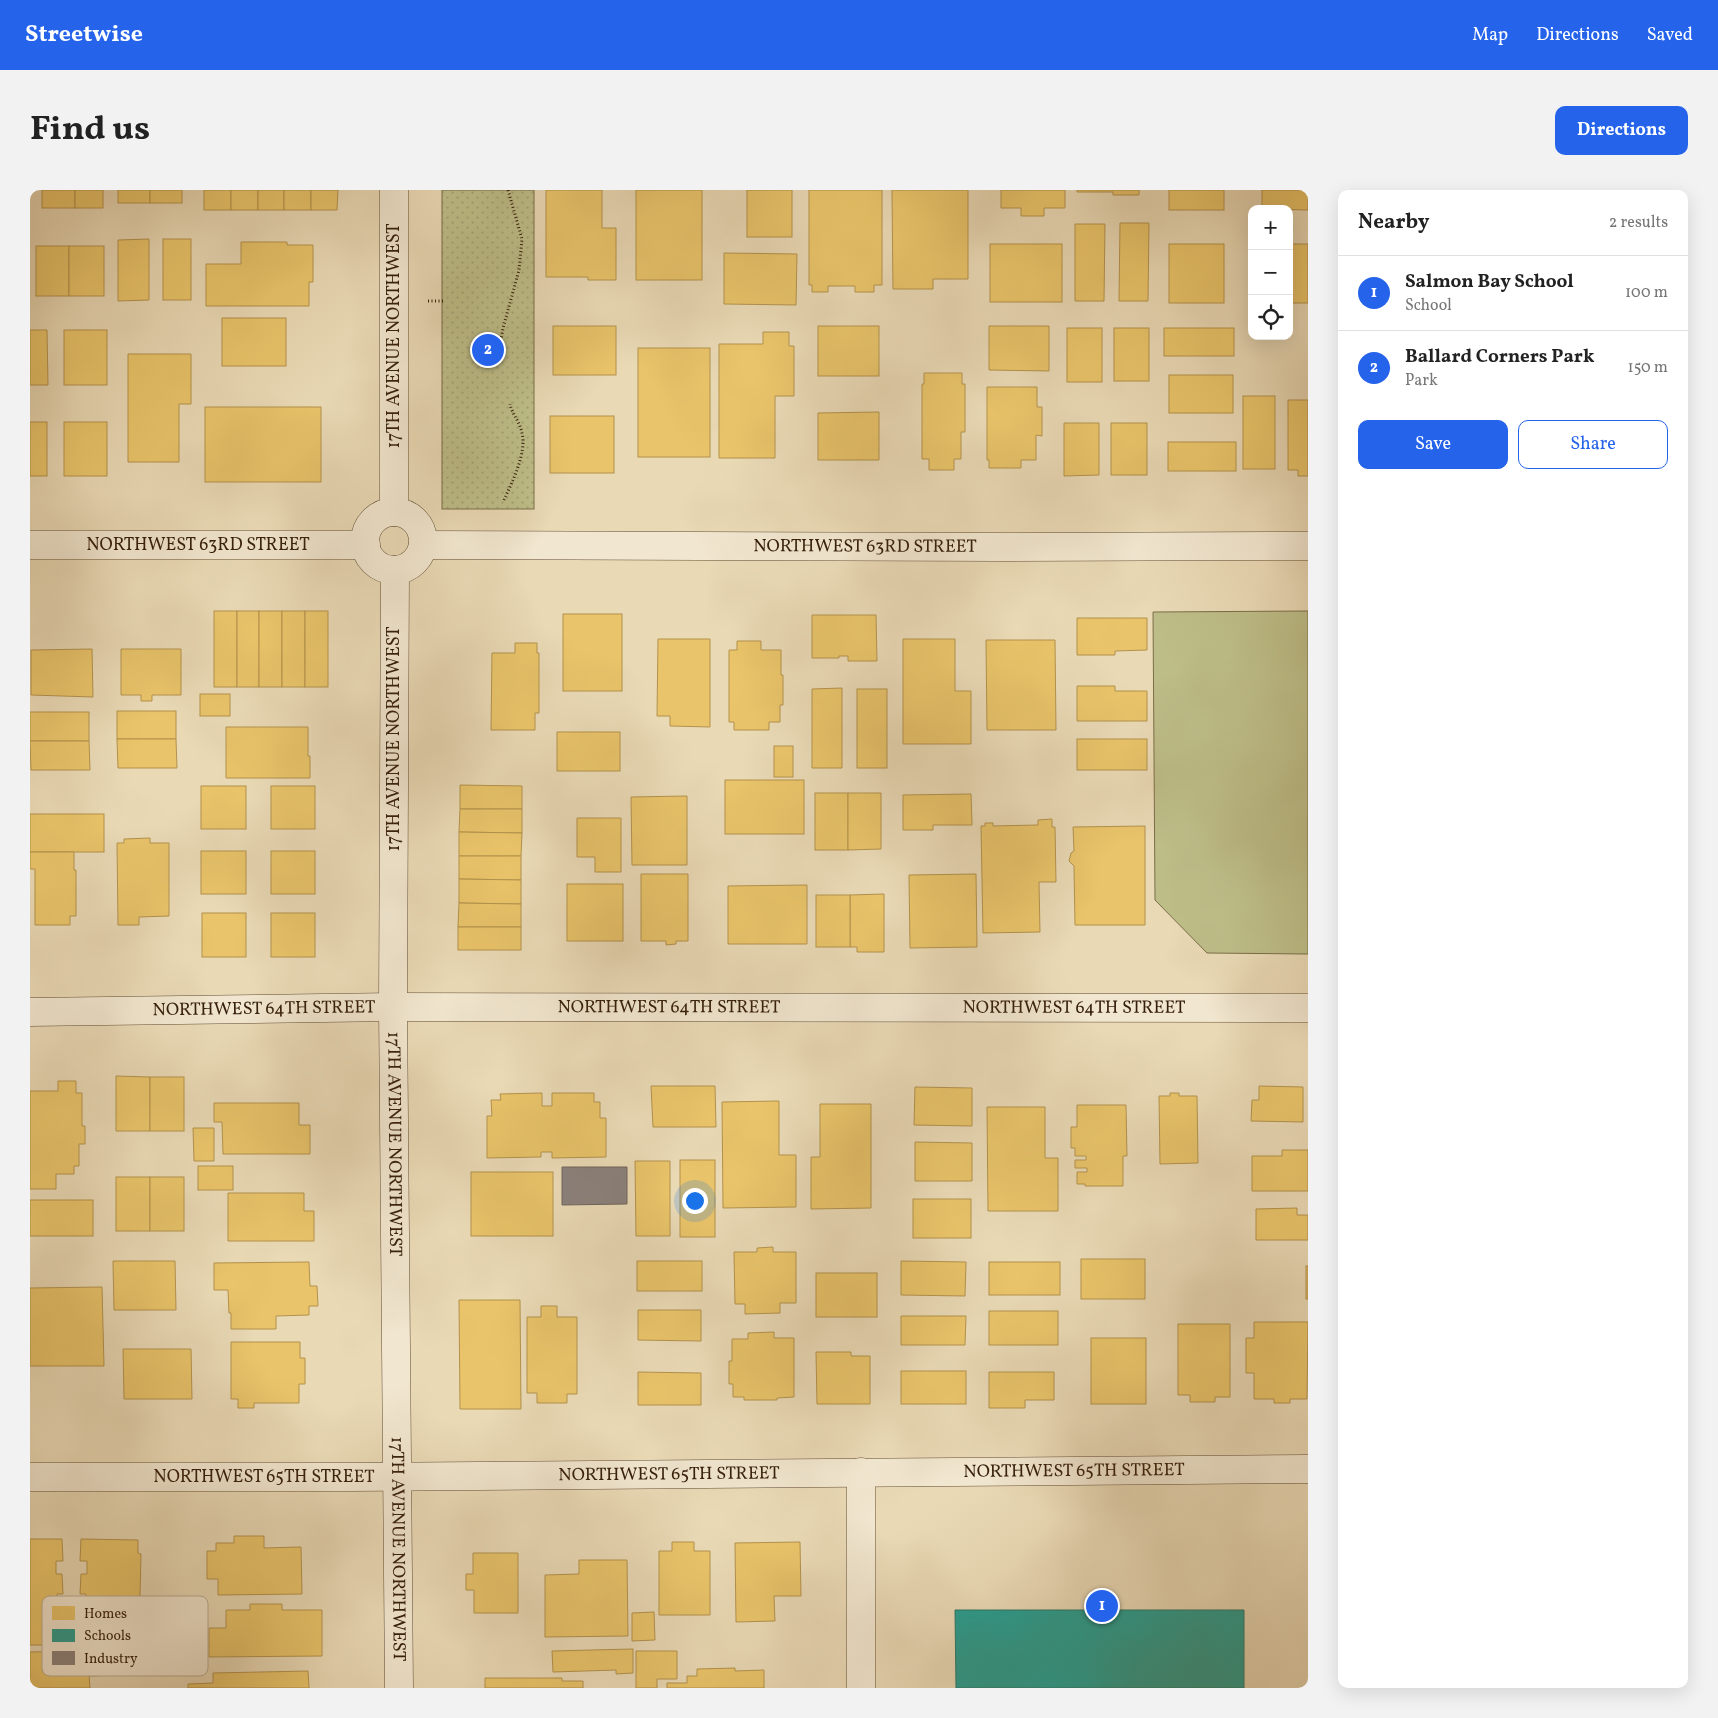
<!DOCTYPE html>
<html lang="en">
<head>
<meta charset="utf-8">
<style>
	body { margin:0; font-family:Vollkorn,serif; background:#f2f2f2; color:#222 }
	.controls { position:absolute; right:15px; top:15px; display:grid; overflow:hidden; border-radius:10px; box-shadow:0 5px 20px #0002 }
	.controls button { width:45px; height:45px; display:grid; place-items:center; padding:0; border:0; border-bottom:1px solid #e0e0e0; background:#fff; color:#222; font:25px sans-serif }
	.you { position:absolute; left:664px; top:1010px; width:18px; height:18px; margin:-12px; border:4px solid #fff; border-radius:50%; background:#1a73e8; box-shadow:0 0 0 8px #1a73e833 }
	.badge { display:grid; place-items:center; width:32px; height:32px; border-radius:50%; background:#2563eb; color:#fff; font-size:16px; font-weight:700 }
	.pin { position:absolute; translate:-50% -50%; border:2px solid #fff; box-shadow:0 1px 5px #0006 }
	.list { margin:0; padding:0; list-style:none }
	h2 { display:flex; justify-content:space-between; align-items:center; height:65px; margin:0; padding:0 20px; font-size:21px }
	h2 small { font-size:16px; font-weight:400; color:#767676 }
	.list li { display:grid; grid-template-columns:32px 1fr auto; gap:15px; align-items:center; box-sizing:border-box; height:75px; padding:0 20px; border-top:1px solid #e0e0e0 }
	.list b { display:block; font-size:19px; white-space:nowrap }
	.list p { margin:0; font-size:16px; white-space:nowrap; color:#767676 }
	.list em { font-size:16px; font-style:normal; color:#767676 }
	.actions { display:flex; gap:10px; padding:15px 20px }
	.actions a { flex:1; padding:11px 0; border:1px solid #2563eb; border-radius:10px; text-align:center; font-size:18px; color:#2563eb }
	.actions .main { background:#2563eb; color:#fff }
	.icon { flex:none; width:28px; height:28px; fill:none; stroke:currentColor; stroke-width:2; stroke-linecap:round; stroke-linejoin:round }
	.map { position:relative; flex:none; width:1278px; height:1498px; overflow:hidden; border-radius:10px }
	header { display:flex; align-items:center; gap:30px; box-sizing:border-box; height:70px; padding:0 25px; background:#2563eb; color:#fff }
	header strong { font-size:24px }
	nav { display:flex; gap:28px; margin-inline-start:auto; font-size:18px }
	.intro { display:flex; align-items:center; justify-content:space-between; box-sizing:border-box; height:120px; padding:0 30px }
	h1 { margin:0; font-size:35px }
	.button { padding:12px 22px; border-radius:10px; background:#2563eb; color:#fff; font-size:18px; font-weight:700 }
	main { display:flex; gap:30px; padding:0 30px }
	aside { flex:1; background:#fff; border-radius:10px; box-shadow:0 5px 20px #0002 }
	.map>svg:first-child { display:block }
</style>
</head>
<body>
<header>
<strong>Streetwise</strong>
<nav><a>Map</a><a>Directions</a><a>Saved</a></nav>
</header>
<div class="intro"><h1>Find us</h1><a class="button">Directions</a></div>
<main>
<div class="map">
<svg width="1278" height="1498" viewBox="0 0 1278 1498">
	<defs>
		<pattern id="grass-dots" width="8" height="8" patternUnits="userSpaceOnUse" patternTransform="scale(1.25)"><rect width="8" height="8" fill="#bdbd88"/><path d="M2 2h.1M6 6h.1" fill="none" stroke="#a3a274" stroke-width="1.8" stroke-linecap="round"/></pattern>
	</defs>
	<rect width="100%" height="100%" fill="#e9d9b5"/>
	<filter id="stains"><feTurbulence type="fractalNoise" baseFrequency=".004" numOctaves="4"/><feColorMatrix values="0 0 0 0 .2 0 0 0 0 .09 0 0 0 0 .02 0 0 0 .5 -.17"/></filter>
	<radialGradient id="worn" r=".72"><stop offset=".6" stop-color="#630" stop-opacity="0"/><stop offset="1" stop-color="#630" stop-opacity=".3"/></radialGradient>
	<!-- grass -->
	<rect fill="url(#grass-dots)" stroke="#7a6e49" x="412" y="0" width="92" height="319"/>
	<!-- garden -->
	<polygon fill="#bdbd88" stroke="#7a6e49" points="1278,421 1278,764 1177,763 1125,710 1123,422"/>
	<!-- homes -->
	<g fill="#e9c46a" stroke="#b3924d">
		<rect x="12" y="0" width="33" height="18"/>
		<rect x="45" y="0" width="28" height="18"/>
		<rect x="88" y="0" width="32" height="13"/>
		<rect x="120" y="0" width="32" height="13"/>
		<rect x="174" y="0" width="27" height="20"/>
		<rect x="201" y="0" width="27" height="20"/>
		<rect x="228" y="0" width="26" height="20"/>
		<rect x="254" y="0" width="27" height="20"/>
		<polygon points="281,0 308,0 307,20 281,20"/>
		<polygon points="516,0 572,0 572,38 586,38 586,90 558,90 558,87 516,87"/>
		<rect x="606" y="0" width="66" height="90"/>
		<rect x="717" y="0" width="45" height="47"/>
		<polygon points="779,0 852,0 852,95 844,95 844,102 825,102 825,96 798,96 798,102 782,102 782,95 779,95"/>
		<polygon points="862,0 938,0 938,89 903,89 903,99 863,99"/>
		<polygon points="971,0 1035,0 1035,18 1014,18 1014,26 991,26 991,18 971,18"/>
		<polygon points="1047,0 1109,0 1109,5 1083,5 1083,2 1047,2"/>
		<rect x="1139" y="0" width="55" height="20"/>
		<polygon points="1232,0 1278,0 1278,20 1232,19"/>
		<polygon points="1090,33 1119,33 1118,111 1089,111"/>
		<polygon points="1045,34 1075,34 1074,111 1045,111"/>
		<polygon points="119,49 119,110 88,111 88,50"/>
		<rect x="133" y="49" width="28" height="61"/>
		<polygon points="211,52 257,52 257,55 283,55 283,92 279,92 279,116 176,116 176,74 211,74"/>
		<rect x="960" y="54" width="72" height="58"/>
		<rect x="1139" y="54" width="55" height="59"/>
		<rect x="1259" y="54" width="19" height="59"/>
		<rect x="6" y="56" width="33" height="50"/>
		<rect x="39" y="56" width="35" height="50"/>
		<polygon points="694,63 767,64 766,115 694,114"/>
		<rect x="192" y="128" width="64" height="48"/>
		<rect x="523" y="136" width="63" height="49"/>
		<rect x="788" y="136" width="61" height="50"/>
		<polygon points="959,136 1019,136 1019,181 959,180"/>
		<rect x="1037" y="138" width="35" height="54"/>
		<rect x="1084" y="138" width="35" height="53"/>
		<rect x="1134" y="138" width="70" height="28"/>
		<polygon points="0,140 17,140 18,195 0,195"/>
		<rect x="34" y="140" width="43" height="55"/>
		<polygon points="733,142 759,142 759,156 764,156 764,206 745,206 745,268 689,268 689,154 733,154"/>
		<rect x="608" y="158" width="72" height="109"/>
		<polygon points="98,164 161,164 161,214 149,214 149,272 98,272"/>
		<polygon points="894,183 932,183 932,194 935,194 935,242 931,242 931,269 924,269 924,280 899,280 899,269 892,269 892,194 894,194"/>
		<rect x="1139" y="185" width="64" height="38"/>
		<polygon points="957,197 1007,197 1007,217 1012,217 1012,246 1006,245 1006,270 991,270 991,278 959,278 959,270 957,270"/>
		<rect x="1213" y="206" width="32" height="73"/>
		<polygon points="1258,210 1278,210 1278,286 1268,286 1268,280 1258,280"/>
		<rect x="175" y="217" width="116" height="75"/>
		<polygon points="849,222 849,270 788,270 788,223"/>
		<rect x="520" y="226" width="64" height="57"/>
		<rect x="0" y="232" width="17" height="54"/>
		<rect x="34" y="232" width="43" height="54"/>
		<polygon points="1034,233 1069,233 1069,285 1034,286"/>
		<rect x="1081" y="233" width="36" height="52"/>
		<rect x="1138" y="252" width="68" height="29"/>
		<rect x="184" y="421" width="23" height="76"/>
		<rect x="207" y="421" width="22" height="76"/>
		<rect x="229" y="421" width="23" height="76"/>
		<rect x="252" y="421" width="23" height="76"/>
		<rect x="275" y="421" width="23" height="76"/>
		<rect x="533" y="424" width="59" height="77"/>
		<polygon points="782,425 846,425 847,471 818,471 818,466 809,466 809,468 782,468"/>
		<polygon points="1047,428 1117,428 1117,460 1085,461 1085,465 1047,465"/>
		<polygon points="628,449 680,449 680,537 640,536 640,526 627,526"/>
		<polygon points="873,449 925,449 925,501 941,501 941,554 873,554"/>
		<polygon points="956,450 1025,450 1026,540 957,540"/>
		<polygon points="707,451 731,451 731,460 751,460 751,485 753,485 753,515 750,515 750,532 739,532 739,540 704,540 704,532 699,532 699,460 707,460"/>
		<polygon points="485,453 507,453 507,463 509,463 509,523 505,523 505,540 461,540 462,463 485,463"/>
		<polygon points="62,459 63,507 1,505 1,460"/>
		<polygon points="91,459 151,459 151,505 122,505 122,511 111,511 111,505 91,505"/>
		<polygon points="1047,496 1085,496 1085,501 1117,501 1117,531 1047,531"/>
		<polygon points="812,498 812,578 782,578 782,499"/>
		<rect x="827" y="499" width="30" height="79"/>
		<rect x="170" y="504" width="30" height="22"/>
		<rect x="87" y="521" width="59" height="28"/>
		<rect x="0" y="522" width="59" height="29"/>
		<polygon points="196,537 278,537 278,566 280,566 280,588 196,588"/>
		<rect x="527" y="542" width="63" height="39"/>
		<polygon points="87,549 146,549 147,578 88,578"/>
		<rect x="1047" y="549" width="70" height="31"/>
		<polygon points="0,551 59,551 60,580 1,580"/>
		<rect x="744" y="556" width="19" height="31"/>
		<rect x="695" y="590" width="79" height="54"/>
		<polygon points="430,595 492,596 492,619 430,619"/>
		<rect x="171" y="596" width="45" height="43"/>
		<rect x="241" y="596" width="44" height="43"/>
		<rect x="785" y="603" width="33" height="57"/>
		<polygon points="818,603 851,603 851,659 818,660"/>
		<polygon points="941,604 942,635 903,635 903,640 873,640 873,605"/>
		<polygon points="657,606 657,675 602,675 601,607"/>
		<polygon points="430,619 492,619 492,643 429,642"/>
		<rect x="0" y="624" width="74" height="38"/>
		<polygon points="547,628 591,628 591,682 565,682 565,667 547,667"/>
		<polygon points="1022,629 1022,637 1025,637 1026,692 1009,692 1010,742 953,743 951,636 955,636 955,633 963,633 963,636 1008,635 1008,630"/>
		<polygon points="1115,636 1115,735 1045,735 1044,676 1039,671 1041,663 1044,661 1043,637"/>
		<polygon points="429,642 492,643 491,666 429,666"/>
		<polygon points="120,648 120,653 139,653 139,726 109,727 109,735 88,735 87,653 94,653 94,649"/>
		<rect x="171" y="661" width="45" height="43"/>
		<rect x="241" y="661" width="44" height="43"/>
		<polygon points="0,662 44,662 44,680 46,680 46,726 40,726 40,735 5,735 5,679 0,679"/>
		<polygon points="429,666 491,666 491,690 429,689"/>
		<polygon points="611,684 658,684 658,751 646,751 646,754 636,755 636,751 611,751"/>
		<polygon points="946,684 947,757 880,758 879,685"/>
		<polygon points="429,689 491,690 491,714 429,713"/>
		<rect x="537" y="694" width="56" height="57"/>
		<polygon points="777,695 777,754 698,754 698,696"/>
		<polygon points="854,704 854,762 827,762 827,757 820,757 820,705"/>
		<rect x="786" y="705" width="34" height="52"/>
		<polygon points="429,713 491,714 491,737 428,737"/>
		<rect x="172" y="723" width="44" height="44"/>
		<rect x="241" y="723" width="44" height="44"/>
		<rect x="428" y="737" width="63" height="23"/>
		<polygon points="86,886 120,887 120,941 86,941"/>
		<rect x="120" y="887" width="34" height="54"/>
		<polygon points="28,891 46,891 46,903 52,903 52,936 55,936 55,954 49,954 49,976 44,976 44,984 26,984 26,999 0,999 0,901 28,901"/>
		<polygon points="621,896 685,896 686,937 623,937"/>
		<polygon points="1229,896 1273,897 1273,932 1221,931 1222,910 1229,910"/>
		<polygon points="885,897 942,898 942,936 884,935"/>
		<polygon points="512,903 512,916 522,916 522,903 564,903 564,912 570,912 570,928 576,928 576,967 522,968 522,962 511,962 511,967 457,968 457,926 462,926 461,910 471,910 470,904"/>
		<polygon points="1140,903 1149,903 1149,906 1167,906 1168,973 1130,974 1129,906 1140,906"/>
		<polygon points="749,911 749,965 766,965 766,1017 693,1018 692,912"/>
		<polygon points="184,913 269,913 269,935 280,935 280,964 193,964 192,932 184,932"/>
		<polygon points="790,914 841,914 841,1018 781,1019 781,967 790,967"/>
		<polygon points="1047,915 1096,915 1097,966 1093,966 1093,996 1055,996 1055,994 1047,994 1047,982 1057,982 1057,978 1045,978 1045,970 1056,970 1056,966 1045,966 1045,958 1041,958 1041,937 1047,937"/>
		<polygon points="957,917 1015,917 1015,968 1028,968 1028,1021 958,1021"/>
		<polygon points="163,938 184,938 184,971 164,971"/>
		<polygon points="885,952 942,953 942,991 885,991"/>
		<polygon points="1252,960 1278,960 1278,1001 1222,1001 1222,966 1252,966"/>
		<rect x="650" y="970" width="35" height="77"/>
		<polygon points="605,971 640,971 640,1046 606,1046"/>
		<rect x="168" y="976" width="35" height="24"/>
		<rect x="441" y="982" width="82" height="64"/>
		<rect x="86" y="987" width="34" height="54"/>
		<rect x="120" y="987" width="34" height="54"/>
		<polygon points="198,1003 274,1003 274,1021 284,1021 284,1051 198,1051"/>
		<rect x="883" y="1009" width="58" height="39"/>
		<rect x="0" y="1010" width="63" height="36"/>
		<polygon points="1267,1018 1267,1025 1278,1025 1278,1050 1226,1050 1226,1019"/>
		<polygon points="743,1057 743,1062 766,1062 766,1113 750,1113 750,1123 715,1124 715,1114 705,1114 704,1062 727,1062 727,1058"/>
		<rect x="1051" y="1069" width="64" height="40"/>
		<polygon points="83,1071 145,1071 146,1120 84,1120"/>
		<rect x="607" y="1071" width="65" height="30"/>
		<polygon points="871,1071 936,1072 935,1106 871,1105"/>
		<polygon points="279,1072 280,1096 287,1096 288,1116 279,1116 279,1125 246,1126 246,1139 201,1139 201,1123 199,1123 198,1100 184,1100 184,1073"/>
		<rect x="959" y="1072" width="71" height="33"/>
		<rect x="1276" y="1076" width="2" height="33"/>
		<rect x="786" y="1083" width="61" height="44"/>
		<polygon points="72,1097 74,1176 0,1176 0,1098"/>
		<polygon points="429,1110 490,1110 491,1219 430,1219"/>
		<polygon points="511,1116 527,1116 527,1127 547,1127 547,1204 537,1204 537,1213 507,1213 507,1203 497,1203 497,1127 511,1127"/>
		<polygon points="608,1120 671,1120 671,1151 608,1150"/>
		<rect x="959" y="1121" width="69" height="34"/>
		<polygon points="871,1126 936,1126 935,1155 871,1155"/>
		<polygon points="1224,1132 1278,1132 1277,1209 1260,1209 1260,1213 1244,1213 1244,1209 1224,1209 1224,1183 1216,1183 1216,1148 1224,1148"/>
		<polygon points="1148,1134 1200,1134 1200,1207 1185,1207 1185,1212 1160,1212 1160,1205 1148,1205"/>
		<polygon points="744,1142 744,1148 764,1148 764,1207 747,1208 747,1210 714,1210 714,1207 703,1207 703,1194 699,1194 699,1171 702,1171 702,1149 718,1149 718,1143"/>
		<rect x="1061" y="1148" width="55" height="66"/>
		<polygon points="201,1152 270,1152 270,1168 275,1168 275,1194 269,1194 269,1213 224,1213 224,1218 208,1218 208,1209 201,1209"/>
		<polygon points="93,1159 161,1159 162,1209 94,1209"/>
		<polygon points="786,1162 821,1162 821,1166 840,1166 840,1214 787,1214"/>
		<rect x="871" y="1181" width="65" height="33"/>
		<polygon points="608,1182 671,1183 671,1215 608,1215"/>
		<polygon points="959,1182 1024,1182 1024,1210 995,1210 995,1218 959,1218"/>
		<polygon points="204,1346 234,1346 234,1358 271,1357 272,1404 188,1405 188,1389 177,1389 177,1361 186,1361 186,1353 204,1353"/>
		<polygon points="0,1349 32,1349 33,1371 26,1371 26,1384 32,1384 33,1404 27,1404 27,1417 33,1417 33,1437 25,1437 25,1455 0,1455"/>
		<polygon points="51,1349 108,1350 108,1363 111,1364 109,1446 102,1446 102,1455 57,1455 57,1437 49,1437 49,1416 55,1417 56,1404 50,1404 51,1384 57,1384 57,1371 50,1371"/>
		<polygon points="642,1352 664,1352 664,1361 680,1361 680,1425 629,1425 629,1361 642,1361"/>
		<polygon points="770,1352 771,1406 744,1406 745,1431 706,1432 705,1353"/>
		<polygon points="443,1363 488,1363 488,1423 444,1423 444,1400 436,1400 436,1384 443,1384"/>
		<polygon points="549,1370 597,1370 598,1446 515,1447 515,1385 549,1384"/>
		<polygon points="220,1414 252,1414 252,1420 292,1420 292,1466 179,1467 179,1438 196,1438 196,1420 220,1420"/>
		<polygon points="624,1422 625,1450 602,1451 602,1423"/>
		<polygon points="603,1459 603,1483 586,1484 586,1480 523,1482 522,1461"/>
		<polygon points="86,1460 87,1485 59,1486 60,1498 0,1498 0,1462"/>
		<polygon points="606,1461 647,1461 647,1489 627,1489 627,1498 606,1498"/>
		<polygon points="705,1478 705,1481 734,1480 734,1498 637,1498 637,1493 657,1493 657,1486 667,1486 667,1479"/>
		<polygon points="278,1481 279,1498 158,1498 158,1494 183,1493 183,1483"/>
		<polygon points="455,1488 532,1488 532,1491 553,1491 553,1498 455,1498"/>
	</g>
	<!-- schools -->
	<polygon fill="#2a9d8f" stroke="#2e7767" points="925,1420 1214,1420 1214,1498 926,1498"/>
	<!-- industry -->
	<polygon fill="#8a817c" stroke="#71645a" points="532,977 597,977 597,1014 532,1015"/>
	<g fill="none" stroke-linecap="round" stroke-linejoin="round">
		<defs>
			<g id="minor">
				<polyline points="364,0 364,322"/>
				<circle cx="364" cy="351" r="29"/>
				<path id="s1" d="M0 355H336"/>
				<path id="s2" d="M393 355 969 357 1278 356"/>
				<path id="s3" d="M365 380 363 817 369 1498"/>
				<path id="s4" d="M0 822 363 817 1278 818"/>
				<polyline points="831,1282 831,1498"/>
			</g>
			<g id="tertiary">
				<path id="s5" d="M0 1287H324L1278 1279"/>
			</g>
		</defs>
		<!-- minor casing -->
		<use href="#minor" stroke="#634e35" stroke-width="29"/>
		<!-- tertiary casing -->
		<use href="#tertiary" stroke="#634e35" stroke-width="29"/>
		<!-- path -->
		<g stroke="#361f0a" stroke-width="3" stroke-dasharray="1 2.5" stroke-linecap="butt">
			<polyline points="398,111 414,111"/>
			<polyline points="469,161 473,138 489,80 492,49 478,0"/>
			<path d="M474 310C482 292 497 263 492 243 490 232 482 224 480 214"/>
		</g>
		<!-- minor -->
		<use href="#minor" stroke="#f1e6cf" stroke-width="28"/>
		<!-- tertiary -->
		<use href="#tertiary" stroke="#f1e6cf" stroke-width="28"/>
	</g>
	<g text-anchor="middle" dominant-baseline="central" stroke-width="5" stroke-linejoin="round" paint-order="stroke">
		<!-- street labels -->
		<g font-size="18" fill="#361f0a" stroke="#f1e6cf">
			<text transform="translate(364 146) rotate(-90)">17TH AVENUE NORTHWEST</text>
			<text stroke="none"><textPath href="#s1" startOffset="168">NORTHWEST 63RD STREET</textPath></text>
			<text stroke="none"><textPath href="#s2" startOffset="442">NORTHWEST 63RD STREET</textPath></text>
			<text transform="translate(364 549) rotate(-90)">17TH AVENUE NORTHWEST</text>
			<text stroke="none"><textPath href="#s4" startOffset="639">NORTHWEST 64TH STREET</textPath></text>
			<text stroke="none"><textPath href="#s4" startOffset="1044">NORTHWEST 64TH STREET</textPath></text>
			<text stroke="none"><textPath href="#s4" startOffset="234">NORTHWEST 64TH STREET</textPath></text>
			<text stroke="none"><textPath href="#s3" startOffset="574">17TH AVENUE NORTHWEST</textPath></text>
			<text stroke="none"><textPath href="#s5" startOffset="1044">NORTHWEST 65TH STREET</textPath></text>
			<text stroke="none"><textPath href="#s5" startOffset="639">NORTHWEST 65TH STREET</textPath></text>
			<text stroke="none"><textPath href="#s5" startOffset="234">NORTHWEST 65TH STREET</textPath></text>
			<text stroke="none"><textPath href="#s3" startOffset="979">17TH AVENUE NORTHWEST</textPath></text>
		</g>
	</g>
	<!-- legend -->
	<rect x="12" y="1406" width="166" height="80" rx="8" fill="#f1e6cf" stroke="#b9aa94" stroke-width="1"/>
	<rect x="22" y="1416" width="23" height="14" fill="#e9c46a"/>
	<rect x="22" y="1439" width="23" height="13" fill="#2a9d8f"/>
	<rect x="22" y="1461" width="23" height="14" fill="#8a817c"/>
	<g font-size="14" fill="#361f0a">
		<text x="54" y="1428">Homes</text>
		<text x="54" y="1450">Schools</text>
		<text x="54" y="1473">Industry</text>
	</g>
	<rect width="100%" height="100%" filter="url(#stains)"/>
	<rect width="100%" height="100%" fill="url(#worn)"/>
</svg>
<div class="controls">
<button>+</button>
<button>−</button>
<button><svg class="icon" aria-label="locate" viewBox="0 0 24 24"><circle cx="12" cy="12" r="6"/><path d="M12 2v4M12 18v4M2 12h4M18 12h4"/></svg></button>
</div>
<div class="you"></div>
<div class="pin badge" style="left:1072px;top:1416px">1</div>
<div class="pin badge" style="left:458px;top:160px">2</div>
</div>
<aside>
<h2>Nearby<small>2 results</small></h2>
<ul class="list">
<li><span class="badge">1</span><div><b>Salmon Bay School</b><p>School</p></div><em>100 m</em></li>
<li><span class="badge">2</span><div><b>Ballard Corners Park</b><p>Park</p></div><em>150 m</em></li>
</ul>
<div class="actions"><a class="main">Save</a><a>Share</a></div>
</aside>
</main>
</body>
</html>
